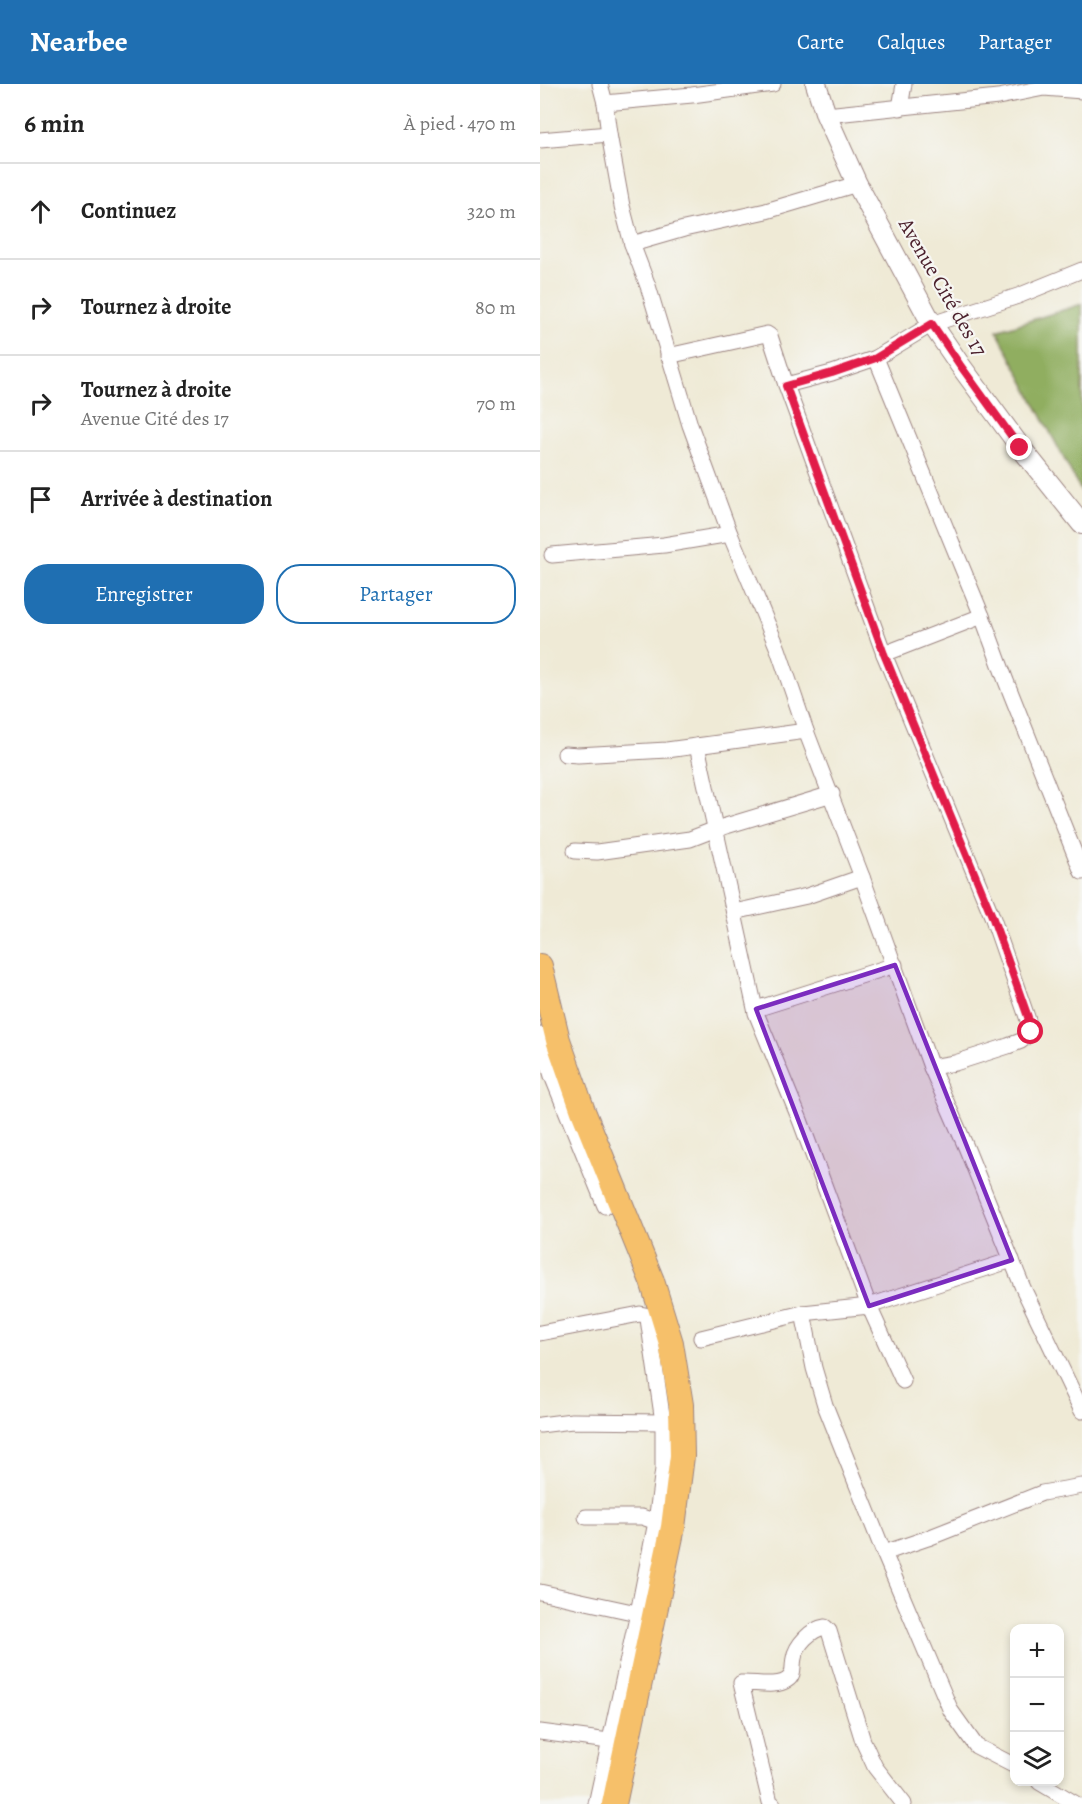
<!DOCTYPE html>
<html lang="fr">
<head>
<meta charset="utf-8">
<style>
	body { margin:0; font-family:Alegreya,serif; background:#f6f6f6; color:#222 }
	.controls { position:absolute; right:18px; bottom:18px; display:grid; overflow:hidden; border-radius:12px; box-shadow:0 3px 9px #0003 }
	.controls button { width:54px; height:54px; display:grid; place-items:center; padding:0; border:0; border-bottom:2px solid #e0e0e0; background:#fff; color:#222; font:30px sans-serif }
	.stop { position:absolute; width:18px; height:18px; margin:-14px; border:4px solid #e11d48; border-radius:50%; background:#fff }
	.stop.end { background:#e11d48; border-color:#fff; box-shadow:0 2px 6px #0008 }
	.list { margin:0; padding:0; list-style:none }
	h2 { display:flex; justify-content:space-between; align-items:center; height:78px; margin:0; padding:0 24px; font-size:26px }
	h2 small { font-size:20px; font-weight:400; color:#767676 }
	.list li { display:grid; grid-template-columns:39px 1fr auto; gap:18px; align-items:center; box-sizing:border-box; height:96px; padding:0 24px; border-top:2px solid #e0e0e0 }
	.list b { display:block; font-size:22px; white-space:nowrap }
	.list p { margin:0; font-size:20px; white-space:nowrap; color:#767676 }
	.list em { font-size:20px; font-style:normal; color:#767676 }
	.actions { display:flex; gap:12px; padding:18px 24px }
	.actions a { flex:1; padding:14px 0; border:2px solid #1f6fb2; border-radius:24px; text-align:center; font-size:21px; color:#1f6fb2 }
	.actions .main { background:#1f6fb2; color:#fff }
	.icon { flex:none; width:33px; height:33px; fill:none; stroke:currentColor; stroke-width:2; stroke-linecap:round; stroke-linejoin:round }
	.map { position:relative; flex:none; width:542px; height:1720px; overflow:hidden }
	header { display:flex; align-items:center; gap:36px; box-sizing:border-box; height:84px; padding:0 30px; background:#1f6fb2; color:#fff }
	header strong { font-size:28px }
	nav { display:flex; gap:33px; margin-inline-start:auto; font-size:21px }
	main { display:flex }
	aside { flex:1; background:#fff }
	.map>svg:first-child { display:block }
</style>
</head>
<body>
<header>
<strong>Nearbee</strong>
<nav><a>Carte</a><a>Calques</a><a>Partager</a></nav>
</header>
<main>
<aside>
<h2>6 min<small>À pied · 470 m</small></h2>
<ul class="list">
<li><svg class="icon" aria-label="ahead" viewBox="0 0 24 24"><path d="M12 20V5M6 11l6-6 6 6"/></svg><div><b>Continuez</b></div><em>320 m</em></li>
<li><svg class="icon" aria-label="right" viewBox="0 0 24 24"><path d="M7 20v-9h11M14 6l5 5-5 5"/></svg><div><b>Tournez à droite</b></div><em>80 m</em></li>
<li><svg class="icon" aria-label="right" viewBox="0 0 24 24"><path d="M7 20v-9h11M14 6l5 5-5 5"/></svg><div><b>Tournez à droite</b><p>Avenue Cité des 17</p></div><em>70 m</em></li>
<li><svg class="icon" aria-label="arrive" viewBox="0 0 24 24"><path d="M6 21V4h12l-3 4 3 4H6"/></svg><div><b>Arrivée à destination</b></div></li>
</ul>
<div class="actions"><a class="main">Enregistrer</a><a>Partager</a></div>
</aside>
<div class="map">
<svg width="542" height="1720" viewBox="0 0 542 1720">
	<rect width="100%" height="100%" fill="#f6f6f2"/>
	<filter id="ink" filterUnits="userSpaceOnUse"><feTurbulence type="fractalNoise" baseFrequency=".0167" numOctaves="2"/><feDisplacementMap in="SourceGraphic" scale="12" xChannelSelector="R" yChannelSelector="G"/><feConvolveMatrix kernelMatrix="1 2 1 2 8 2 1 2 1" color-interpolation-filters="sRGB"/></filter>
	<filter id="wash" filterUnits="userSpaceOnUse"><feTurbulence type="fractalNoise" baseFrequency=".008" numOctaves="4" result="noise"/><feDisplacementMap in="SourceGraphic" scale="24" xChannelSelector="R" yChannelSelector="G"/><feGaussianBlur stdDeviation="1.35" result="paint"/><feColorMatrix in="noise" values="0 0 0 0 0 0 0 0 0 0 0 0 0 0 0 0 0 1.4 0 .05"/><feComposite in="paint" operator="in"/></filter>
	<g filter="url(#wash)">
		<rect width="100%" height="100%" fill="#efead6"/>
		<!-- forest -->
		<polygon fill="#90ae60" stroke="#6d6646" stroke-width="1.5" points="542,220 542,409 457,247"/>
	</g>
	<g filter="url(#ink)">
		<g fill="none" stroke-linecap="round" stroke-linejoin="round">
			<defs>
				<g id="minor">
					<polyline points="60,0 65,19 69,50 82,122 92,160 108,202 150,341 190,450 238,565 266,647 322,793 391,983 426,1063 483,1204 542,1327"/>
					<polyline points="65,19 152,11 233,0"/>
					<polyline points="360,24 364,0"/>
					<polyline points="286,31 458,13 504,4 542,7"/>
					<polyline points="0,56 69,50"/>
					<polyline points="92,160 144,145 226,127 317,100"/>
					<polyline points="128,272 227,250 230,252 246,301 344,570 452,832 487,933 491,948 481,957 468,962 415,979 391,983"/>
					<polyline points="336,274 442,532 466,597 542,788"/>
					<polyline points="246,301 292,289 336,274 392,240 478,212 542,186"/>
					<polyline points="12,471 124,461 190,450"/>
					<polyline points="344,570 442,532"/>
					<polyline points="157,662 216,929 260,1036 329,1222 363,1297"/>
					<polyline points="25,670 38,671 127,666 266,647"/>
					<polyline points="35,767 57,768 150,755 176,745 292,710"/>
					<polyline points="194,828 267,812 322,793"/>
					<polyline points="216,925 355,881"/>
					<polyline points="0,951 12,992 65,1122"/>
					<polyline points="263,1229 274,1284 285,1321 344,1469 411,1627 436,1662 475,1682"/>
					<polyline points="0,1249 100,1230 105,1231 108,1235 123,1338 123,1385 116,1438 98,1529 56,1720"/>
					<polyline points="161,1254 263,1229 329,1222 472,1176"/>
					<polyline points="0,1341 32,1337 123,1338"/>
					<polyline points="46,1433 102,1433 125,1441"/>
					<polyline points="344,1469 388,1454 502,1409 542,1402"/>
					<polyline points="0,1508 106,1531"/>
					<polyline points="0,1648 69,1657"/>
					<polyline points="499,1698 536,1720"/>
					<path d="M233 1720 230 1718 201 1599C214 1598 236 1604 247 1596 255 1591 252 1582 254 1574 256 1561 271 1545 285 1543L289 1547 323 1657 335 1683 364 1720"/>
				</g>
				<polyline id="tertiary" points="276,0 286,31 317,100 392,240 420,281 481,364 542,440"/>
				<polyline id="primary" points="0,882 18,956 43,1027 112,1197 131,1259 141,1321 142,1372 133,1443 74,1720"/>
			</defs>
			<!-- minor casing -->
			<use href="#minor" stroke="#9c8480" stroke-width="17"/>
			<!-- tertiary casing -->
			<use href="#tertiary" stroke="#9c8480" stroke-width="22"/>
			<!-- primary casing -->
			<use href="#primary" stroke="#9c8480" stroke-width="26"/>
			<!-- minor -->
			<use href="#minor" stroke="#fff" stroke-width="15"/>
			<!-- tertiary -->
			<use href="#tertiary" stroke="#fff" stroke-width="20"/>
			<!-- primary -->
			<use href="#primary" stroke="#f6c06b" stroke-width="24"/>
		</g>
	</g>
	<g fill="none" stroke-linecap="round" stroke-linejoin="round" filter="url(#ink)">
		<!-- route -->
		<polyline stroke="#e11d48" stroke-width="8" points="480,364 420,281 392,240 336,274 292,289 246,302 344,570 452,832 488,933 491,948"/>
	</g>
	<!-- marked area -->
	<path fill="#7b2cbf" fill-opacity="0.2" stroke="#7b2cbf" stroke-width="4.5" stroke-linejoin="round" d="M355 881 472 1176 329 1222 216 925Z"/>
	<g text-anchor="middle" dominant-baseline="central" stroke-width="4.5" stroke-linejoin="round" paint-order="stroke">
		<!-- street labels -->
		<g font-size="21" fill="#4a1f2b" stroke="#f6f6f2">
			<text transform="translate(403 203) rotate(60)">Avenue Cité des 17</text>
		</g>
	</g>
</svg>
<div class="controls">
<button>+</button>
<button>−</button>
<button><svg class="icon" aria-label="layers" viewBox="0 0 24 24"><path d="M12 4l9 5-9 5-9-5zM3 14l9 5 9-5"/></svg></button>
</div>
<div class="stop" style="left:491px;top:948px"></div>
<div class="stop end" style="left:480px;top:364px"></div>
</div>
</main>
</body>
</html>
